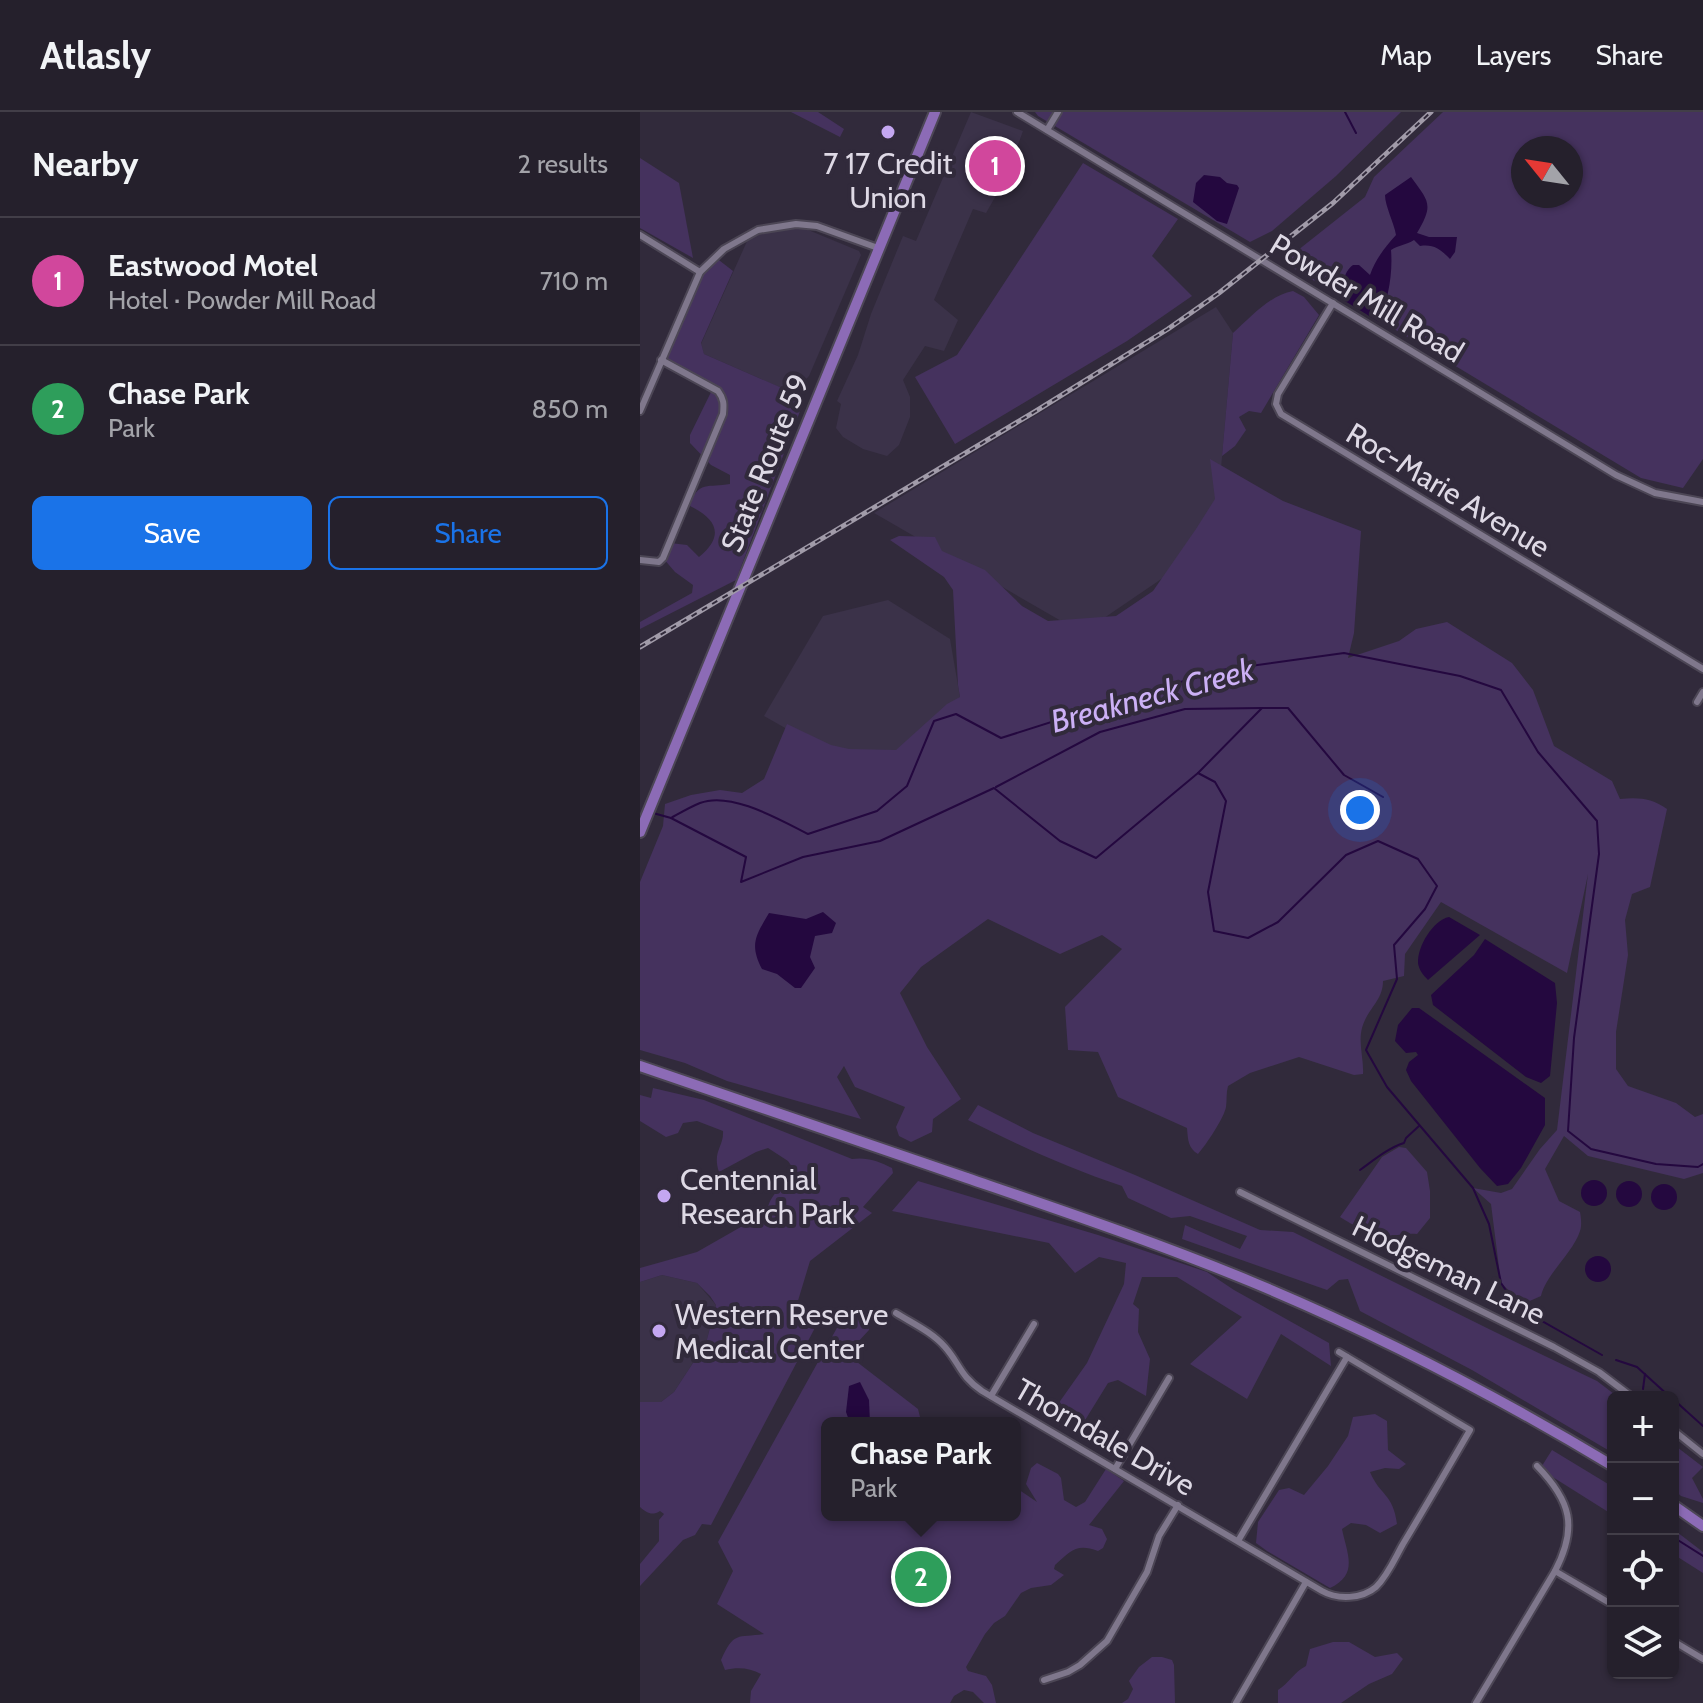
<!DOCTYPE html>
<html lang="en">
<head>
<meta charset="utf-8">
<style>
	body { margin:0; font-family:Cabin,sans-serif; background:#2d2834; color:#f1f3f6 }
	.controls { position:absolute; right:24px; bottom:24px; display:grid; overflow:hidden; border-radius:12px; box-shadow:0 2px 6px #0004 }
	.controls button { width:72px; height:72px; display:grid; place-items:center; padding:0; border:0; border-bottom:2px solid #423e48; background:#25202c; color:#f1f3f6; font:40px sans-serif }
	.compass { position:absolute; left:871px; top:24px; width:72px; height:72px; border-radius:50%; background:#25202c; box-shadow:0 2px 6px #0004; rotate:300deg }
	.you { position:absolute; left:720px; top:698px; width:28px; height:28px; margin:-20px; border:6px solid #fff; border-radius:50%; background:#1a73e8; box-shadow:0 0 0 12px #1a73e833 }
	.badge { display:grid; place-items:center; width:52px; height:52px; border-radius:50%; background:#1a73e8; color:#fff; font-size:26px; font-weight:700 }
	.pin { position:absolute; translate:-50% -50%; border:4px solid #fff; box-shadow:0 2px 8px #0006 }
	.popup { position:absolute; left:181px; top:1305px; width:200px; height:104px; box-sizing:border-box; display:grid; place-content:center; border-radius:12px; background:#25202c; filter:drop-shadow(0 2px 6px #0005); font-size:26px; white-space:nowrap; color:#a3a3a9 }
	.popup b { font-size:30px; color:#f1f3f6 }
	.popup::after { content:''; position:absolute; left:50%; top:100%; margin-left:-16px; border:16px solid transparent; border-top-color:#25202c }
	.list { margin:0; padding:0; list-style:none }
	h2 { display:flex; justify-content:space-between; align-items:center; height:104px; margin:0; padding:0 32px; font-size:34px }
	h2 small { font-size:26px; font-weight:400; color:#a3a3a9 }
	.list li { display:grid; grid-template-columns:52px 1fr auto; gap:24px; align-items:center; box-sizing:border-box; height:128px; padding:0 32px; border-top:2px solid #423e48 }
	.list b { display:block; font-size:30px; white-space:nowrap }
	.list p { margin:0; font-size:26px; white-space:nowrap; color:#a3a3a9 }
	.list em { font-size:26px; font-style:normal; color:#a3a3a9 }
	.actions { display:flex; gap:16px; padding:24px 32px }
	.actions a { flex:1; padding:18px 0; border:2px solid #1a73e8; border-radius:12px; text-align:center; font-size:28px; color:#1a73e8 }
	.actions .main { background:#1a73e8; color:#fff }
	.icon { flex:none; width:44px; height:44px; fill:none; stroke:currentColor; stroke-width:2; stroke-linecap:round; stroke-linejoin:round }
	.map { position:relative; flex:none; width:1063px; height:1591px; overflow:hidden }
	header { display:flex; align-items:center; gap:48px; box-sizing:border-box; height:112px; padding:0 40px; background:#25202c; border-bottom:2px solid #423e48 }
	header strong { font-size:38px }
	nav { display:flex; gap:44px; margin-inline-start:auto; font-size:28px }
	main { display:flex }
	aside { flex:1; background:#25202c }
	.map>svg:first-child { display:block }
</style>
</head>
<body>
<header>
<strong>Atlasly</strong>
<nav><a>Map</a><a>Layers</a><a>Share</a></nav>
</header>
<main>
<aside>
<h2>Nearby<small>2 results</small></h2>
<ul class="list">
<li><span class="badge" style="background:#d1479c">1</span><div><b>Eastwood Motel</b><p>Hotel · Powder Mill Road</p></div><em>710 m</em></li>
<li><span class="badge" style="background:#2e9e5b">2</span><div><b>Chase Park</b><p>Park</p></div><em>850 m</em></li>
</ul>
<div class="actions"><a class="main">Save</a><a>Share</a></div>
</aside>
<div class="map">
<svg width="1063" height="1591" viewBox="0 0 1063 1591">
	<rect width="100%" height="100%" fill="#312a3b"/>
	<!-- built -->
	<g fill="#3b3249">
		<polygon points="331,0 383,19 366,66 346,101 333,97 294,188 318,208 304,239 285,234 263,268 270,285 270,305 259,333 247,344 223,337 203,325 196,316 201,292 197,289 218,243 231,202 263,124 276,129"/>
		<polygon points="161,115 219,139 221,143 169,264 153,281 64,242 61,232 108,127 128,116"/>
		<polygon points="576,195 593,221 578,390 561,440 442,521 234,401"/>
		<polygon points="248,488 310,527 320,585 260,641 193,643 124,604 183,504"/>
		<polygon points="22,1163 57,1171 76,1193 66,1231 34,1280 21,1290 0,1290 0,1170"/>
	</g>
	<!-- green -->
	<g fill="#45325e" fill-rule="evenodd">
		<polygon points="151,0 178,0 204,17 200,25"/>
		<polygon points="395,0 761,0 696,64 632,119 610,130 398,4"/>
		<path d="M803 0H1063V347L1043 376 1001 366 643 150 725 85 734 65ZM883 36H931V84H883Z"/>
		<polygon points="0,46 39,71 53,146 0,116"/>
		<polygon points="443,51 538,107 512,144 552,184 487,229 315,332 275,265 317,243"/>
		<path d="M75 145 93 159 61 231 64 242 165 286 96 468 0 517V510L52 481 53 473 35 460 23 446 30 431 47 433 59 445C85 424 77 407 50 394 57 368 69 376 90 372V363L71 353 50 331V323L73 276 21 248 60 160Z"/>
		<path d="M653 179 664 185 679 203 621 301 609 299 599 305 606 318 595 334 582 344 593 221C611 205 630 183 653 179Z"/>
		<path d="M570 347 643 389 721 419 714 521 708 546 759 529 776 517 807 510 872 551 893 578 914 634 972 669 980 687C998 685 1012 686 1027 697L1010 775 992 782 985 808 988 843 976 920V957L988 974 1036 991 1055 1005 1063 1002V1061L1044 1067 948 1044 924 1024 905 1057 919 1089 940 1100C941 1105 942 1114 940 1119 933 1141 906 1162 901 1184L883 1192 861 1171 851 1092 833 1076 861 1081 872 1077 900 1037 917 1018 948 762 927 861 801 790 765 842 764 864 743 869C743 889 727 897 722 916 718 931 724 948 723 962L714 963 659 945 610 961 588 974C586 981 587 988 586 995 584 1006 566 1033 558 1042 548 1036 548 1028 547 1016L478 985 458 940 428 938 425 895 482 837 462 823 420 842 348 807 281 855 260 881 287 935 321 987 293 1007 292 1020 271 1030 259 1024 256 1015 265 995 215 975 204 954 197 965 221 1007 87 969 45 951 0 938V770L23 714 25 692 51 683 80 678 102 681 124 667 147 612 191 633 209 637 256 638 307 592 320 585 318 573 313 478 304 465 250 428 259 424 295 425 302 439 345 458 382 494 408 509 476 504 513 479 556 417 575 387Z"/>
		<path d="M13 976 64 988 212 1047C227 1045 238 1049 252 1056L253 1061 223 1095 232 1101 170 1149 157 1192 177 1212 71 1413 62 1412 55 1423 43 1428 0 1474V1452L19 1429V1408L24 1402 20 1399C12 1404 7 1401 0 1395V1290H21L34 1280 66 1231 76 1193 70 1184 57 1171 22 1163 0 1170V1156L57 1140 127 1100C129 1082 144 1073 157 1062L148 1049 128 1036 116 1040 79 1060C72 1039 84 1035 83 1019L57 1009 43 1011 38 1021 26 1025 0 1009V983L11 986Z"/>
		<path d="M338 993 393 1021 495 1063 620 1118 653 1120 855 1220 957 1269 978 1285H973V1341L832 1258 720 1199 708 1167 699 1168 687 1178 542 1127 545 1113 600 1137 607 1124 550 1104 531 1106 488 1086 482 1074C428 1056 378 1033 328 1008Z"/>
		<path d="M759 1035 766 1036 787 1060 790 1079V1106L777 1122C768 1121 760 1123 750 1124 733 1125 714 1114 700 1105L742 1045Z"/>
		<polygon points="278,1069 458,1123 567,1160 594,1178 689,1231 691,1254 641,1222 607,1287 550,1252 602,1205 537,1165 502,1165 493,1192 499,1197 498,1220 510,1247 506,1284 478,1268 468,1271 439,1318 411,1302 447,1251 484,1172 486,1151 459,1145 435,1161 409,1131 252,1099"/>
		<path d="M208 1196 231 1206 229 1218 217 1231V1250L278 1297 280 1305 288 1311H187V1403H375V1375L397 1390 386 1372 391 1356 397 1351 418 1362 421 1366 424 1388 436 1395 445 1390 466 1357 484 1369 449 1413 462 1417 467 1427 463 1436 458 1439C436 1431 431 1439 415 1453L414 1457 424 1463 411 1473 391 1476 381 1481 365 1504 354 1511 345 1522 326 1555 328 1559 346 1564 352 1573 356 1591H344L333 1580 324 1578 314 1584 310 1591H110L111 1579 121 1562C110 1556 98 1555 85 1558L81 1548C94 1519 97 1526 124 1522L77 1492 93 1459 78 1430Z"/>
		<path d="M735 1302 747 1309 748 1338 766 1352 759 1357 745 1356 730 1360C740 1384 753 1381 757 1412L740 1421 726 1413 711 1411 702 1417C707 1442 719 1462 690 1476L627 1439 616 1431 618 1410 639 1378 649 1376 664 1383 688 1354 708 1324 713 1305Z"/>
		<polygon points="1033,1332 1063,1355 1052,1366 1063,1387 1063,1391 1041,1384 1033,1377"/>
		<polygon points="912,1338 973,1375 973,1403 900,1357"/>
		<polygon points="1033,1417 1063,1440 1063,1461 1033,1442"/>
		<path d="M693 1530H709L735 1545 757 1541 763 1547 752 1562 729 1572 701 1591H638V1578C649 1571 654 1560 666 1554L670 1537Z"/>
		<polygon points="512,1545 522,1545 532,1548 534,1553 535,1591 482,1591 488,1587 493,1577 489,1569 499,1555"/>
	</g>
	<!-- water -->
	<g fill="#24083f">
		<polygon points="564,63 580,65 587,71 597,73 599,76 587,112 577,109 553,90 556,71"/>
		<path d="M771 65C789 90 794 92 777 121L789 125H817L815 140 810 147C800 137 794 132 780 134L774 128C766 133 759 133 751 138 753 163 748 187 739 210L700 186C704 174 702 161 713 153H719L730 163C735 148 745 135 756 123 754 111 745 94 745 83Z"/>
		<path d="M183 800 196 811 192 821 175 824 170 845 175 856 161 876H155L137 862 122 857C109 832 116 823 129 801L166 807Z"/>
		<path d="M809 805 840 823 788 868C783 863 779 858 778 851 777 835 793 808 809 805Z"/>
		<polygon points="845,827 915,871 917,891 910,964 901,971 886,965 793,893 791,883 834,843"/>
		<polygon points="772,896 779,896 905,986 905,1013 881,1056 868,1072 857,1074 840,1056 771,969 766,958 769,950 778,943 776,940 766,941 755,929 758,913"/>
		<circle cx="954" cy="1081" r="13"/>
		<circle cx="989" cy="1082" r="13"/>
		<circle cx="1024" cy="1085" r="13"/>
		<circle cx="958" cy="1157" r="13"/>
		<polygon points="220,1270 229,1288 230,1311 210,1311 206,1300 209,1274"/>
	</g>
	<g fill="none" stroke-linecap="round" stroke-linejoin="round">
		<!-- stream -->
		<g stroke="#24083f" stroke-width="2">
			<polyline points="705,0 716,21"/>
			<polyline points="558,661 622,596 648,596 704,663 743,685"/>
			<polyline points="356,675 460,620 545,597 622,596"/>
			<polyline points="13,701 31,706 106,745 101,770 163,745 240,729 354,676 420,729 456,746 558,661 575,670 586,689 568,780 574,819 608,826 638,810 706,743 738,729 778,747 797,774 785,797 754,833 757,867 726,938 747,975 833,1076 849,1112 861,1171 877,1195 962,1243"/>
			<path d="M31 706C40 701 50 695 60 691 91 679 140 708 168 722L237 699 267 674 294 609 316 602 361 626 496 583 582 558 704 541 820 564 861 578 898 640 957 709 959 742 934 926 928 1019 951 1037 1016 1052 1058 1055 1063 1052"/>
			<path d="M720 1058C734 1048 748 1036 764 1031L766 1026 779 1014"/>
			<polyline points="976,1248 997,1255 1030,1285"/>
			<polyline points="1003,1277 1005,1262"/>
			<polyline points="1033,1287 1063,1314"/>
			<polyline points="1033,1425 1063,1444"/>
		</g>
		<defs>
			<g id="street">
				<polyline points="377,0 976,363 1015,381 1063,390"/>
				<polyline points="407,18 418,0"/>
				<polyline points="0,123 60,160"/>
				<polyline points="693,191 638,282 636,292 641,302 1063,557"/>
				<polyline points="0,299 60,160 84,137 118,118 156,112 177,114 238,136"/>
				<path d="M0 448 19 450 23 446 83 302C84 292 84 287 78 279L21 248"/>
				<polyline points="1057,590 1063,580"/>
				<polyline points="600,1080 914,1235 959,1260 992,1285"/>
				<path d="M256 1201C272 1211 292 1220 305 1235 320 1252 320 1264 342 1279L682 1479C698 1488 722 1487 736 1475 748 1463 755 1446 763 1432 786 1394 808 1356 830 1318L699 1240"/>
				<polyline points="351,1284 394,1212"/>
				<polyline points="1033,1318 1063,1342"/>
				<polyline points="475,1357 529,1266"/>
				<polyline points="598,1429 707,1245"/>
				<polyline points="915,1459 973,1493"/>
				<polyline points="1033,1529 1063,1547"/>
				<polyline points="404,1568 428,1560 440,1553 467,1529 507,1460 519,1424 538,1393"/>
				<polyline points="596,1591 666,1470"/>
				<path d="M836 1591 915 1459C938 1415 931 1389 897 1354"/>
			</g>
			<g id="primary">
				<polyline points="0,720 295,0"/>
				<path d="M0 954C109 992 218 1029 327 1066 423 1099 518 1131 612 1170 737 1222 857 1284 973 1354"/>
				<polyline points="1033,1393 1063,1414"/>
			</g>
		</defs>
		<!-- street casing -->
		<use href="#street" stroke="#4c4655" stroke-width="10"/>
		<!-- primary casing -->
		<use href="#primary" stroke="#4c4655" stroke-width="14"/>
		<!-- street -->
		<use href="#street" stroke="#7f778c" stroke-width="6"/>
		<!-- primary -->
		<use href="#primary" stroke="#8c6bb6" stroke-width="10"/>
		<defs>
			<polyline id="rail" points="0,535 396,299 528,217 579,181 693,91 791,0"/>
		</defs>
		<!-- rail casing -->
		<use href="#rail" stroke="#a19ba9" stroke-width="5"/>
		<!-- rail -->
		<use href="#rail" stroke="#312a3b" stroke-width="2" stroke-dasharray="6" stroke-linecap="butt"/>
	</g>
	<!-- markers -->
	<g fill="#c4a7f1" stroke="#312a3b" stroke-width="3">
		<circle cx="248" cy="20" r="8"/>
		<circle cx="24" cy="1084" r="8"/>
		<circle cx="19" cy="1219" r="8"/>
	</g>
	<g text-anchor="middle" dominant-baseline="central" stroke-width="8" stroke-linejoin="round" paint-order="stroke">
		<!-- poi labels -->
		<g font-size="30" fill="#ded9e5" stroke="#312a3b" text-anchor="start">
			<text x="248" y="51" text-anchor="middle">7 17 Credit<tspan x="248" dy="34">Union</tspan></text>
			<text x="40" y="1067">Centennial<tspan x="40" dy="34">Research Park</tspan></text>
			<text x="35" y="1202">Western Reserve<tspan x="35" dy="34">Medical Center</tspan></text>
		</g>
		<!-- street labels -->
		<g font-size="30" fill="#ded9e5" stroke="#312a3b">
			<text transform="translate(727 186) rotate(31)">Powder Mill Road</text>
			<text transform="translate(125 351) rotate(-68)">State Route 59</text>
			<text transform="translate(808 378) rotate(31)">Roc-Marie Avenue</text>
			<text transform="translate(809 1158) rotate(26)">Hodgeman Lane</text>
			<text transform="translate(465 1325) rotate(30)">Thorndale Drive</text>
		</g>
		<!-- water labels -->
		<g font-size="32" font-style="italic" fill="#ccb0f6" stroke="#312a3b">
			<text transform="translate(512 583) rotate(-15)">Breakneck Creek</text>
		</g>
	</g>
</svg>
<div class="controls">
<button>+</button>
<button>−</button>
<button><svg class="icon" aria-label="locate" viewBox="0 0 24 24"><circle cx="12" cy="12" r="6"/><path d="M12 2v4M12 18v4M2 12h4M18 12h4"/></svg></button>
<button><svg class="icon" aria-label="layers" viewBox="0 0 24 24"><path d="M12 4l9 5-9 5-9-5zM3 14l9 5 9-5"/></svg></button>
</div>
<svg class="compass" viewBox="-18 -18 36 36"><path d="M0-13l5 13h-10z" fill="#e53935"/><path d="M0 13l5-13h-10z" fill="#a3a3a9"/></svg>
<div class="you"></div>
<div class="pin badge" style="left:355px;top:54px;background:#d1479c">1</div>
<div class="pin badge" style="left:281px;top:1465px;background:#2e9e5b">2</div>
<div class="popup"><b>Chase Park</b>Park</div>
</div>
</main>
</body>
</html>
